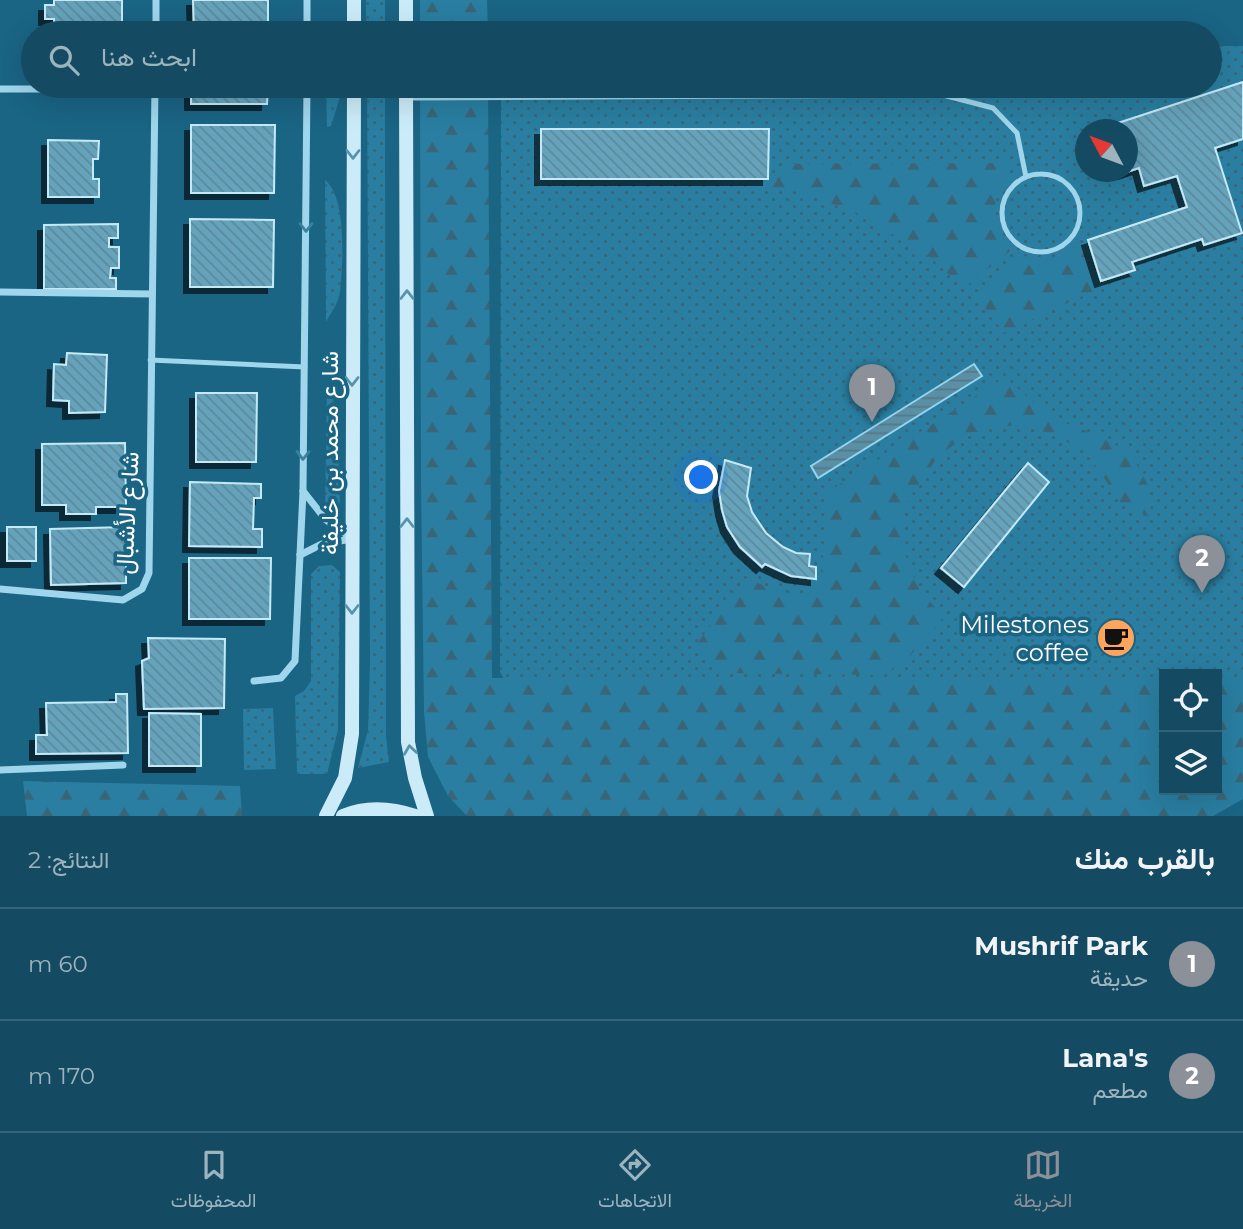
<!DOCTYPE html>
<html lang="ar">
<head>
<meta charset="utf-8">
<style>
	body { margin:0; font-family:Montserrat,Vazirmatn,sans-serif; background:#1d5269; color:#f1f3f6; direction:rtl }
	.controls { position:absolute; right:21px; bottom:21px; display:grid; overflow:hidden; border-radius:0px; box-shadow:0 7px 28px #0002 }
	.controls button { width:63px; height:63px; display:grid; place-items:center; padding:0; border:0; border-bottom:2px solid #336378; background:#144b63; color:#f1f3f6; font:35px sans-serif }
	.compass { position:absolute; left:1075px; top:119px; width:63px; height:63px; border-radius:50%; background:#144b63; box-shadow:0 7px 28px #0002; rotate:311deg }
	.you { position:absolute; left:702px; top:478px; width:24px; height:24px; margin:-18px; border:5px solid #fff; border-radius:50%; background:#1a73e8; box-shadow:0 0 0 10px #1a73e833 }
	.badge { display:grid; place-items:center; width:46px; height:46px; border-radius:50%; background:#8c9099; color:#fff; font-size:23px; font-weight:700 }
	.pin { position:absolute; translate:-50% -58px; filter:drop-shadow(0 2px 4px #0008) }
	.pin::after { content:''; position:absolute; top:37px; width:24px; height:21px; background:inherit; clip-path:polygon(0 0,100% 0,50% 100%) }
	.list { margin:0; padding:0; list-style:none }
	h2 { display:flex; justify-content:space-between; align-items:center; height:91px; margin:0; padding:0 28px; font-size:30px }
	h2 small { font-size:23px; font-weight:400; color:#9db3be }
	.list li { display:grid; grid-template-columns:46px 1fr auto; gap:21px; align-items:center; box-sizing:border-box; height:112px; padding:0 28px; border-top:2px solid #336378 }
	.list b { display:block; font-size:26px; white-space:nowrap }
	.list p { margin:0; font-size:23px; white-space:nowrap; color:#9db3be }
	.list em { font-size:23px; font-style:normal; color:#9db3be }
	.icon { flex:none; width:38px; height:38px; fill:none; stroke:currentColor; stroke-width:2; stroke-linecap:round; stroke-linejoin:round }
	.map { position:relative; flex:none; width:1243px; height:816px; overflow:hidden; direction:ltr }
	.search { position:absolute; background:#144b63; box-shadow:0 7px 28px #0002; left:21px; right:21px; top:21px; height:77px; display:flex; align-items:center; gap:18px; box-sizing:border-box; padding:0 24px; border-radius:38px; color:#9db3be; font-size:26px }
	.sheet { height:315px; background:#144b63 }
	nav { display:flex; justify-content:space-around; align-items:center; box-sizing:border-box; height:98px; border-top:2px solid #336378; background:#144b63; font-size:19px; color:#9db3be }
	nav a { display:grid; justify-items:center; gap:4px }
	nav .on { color:#8c9099 }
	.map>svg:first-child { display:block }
</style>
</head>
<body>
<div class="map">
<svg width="1243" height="816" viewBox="0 0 1243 816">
	<defs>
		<pattern id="green-dots" width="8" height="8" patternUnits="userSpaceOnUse" patternTransform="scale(1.75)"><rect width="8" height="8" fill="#297ea1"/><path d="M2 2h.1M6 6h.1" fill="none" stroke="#3a6576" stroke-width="1.8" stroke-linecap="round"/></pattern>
		<pattern id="forest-firs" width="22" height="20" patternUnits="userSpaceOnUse" patternTransform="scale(1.75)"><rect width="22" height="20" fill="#297ea1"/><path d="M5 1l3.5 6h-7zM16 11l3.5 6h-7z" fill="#3a6576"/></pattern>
		<pattern id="water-rules" width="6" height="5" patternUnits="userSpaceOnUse" patternTransform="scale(1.75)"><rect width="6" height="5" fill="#5a90a6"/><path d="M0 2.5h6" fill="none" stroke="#557886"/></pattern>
		<pattern id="building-back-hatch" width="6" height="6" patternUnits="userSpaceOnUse" patternTransform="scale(1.75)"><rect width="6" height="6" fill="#65a3bc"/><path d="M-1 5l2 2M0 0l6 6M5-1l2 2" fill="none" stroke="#5e899a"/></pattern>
		<filter id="shadow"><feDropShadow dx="-6" dy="6" stdDeviation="0" flood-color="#0009"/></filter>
	</defs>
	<rect width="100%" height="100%" fill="#1a6484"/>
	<!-- green -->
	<g fill="url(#green-dots)" fill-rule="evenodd">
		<rect x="366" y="0" width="19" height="33"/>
		<path d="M1210 46H1243V766H1217V674H1164V765L524 715 500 672 501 86H1210ZM1086 130H1128V172H1086Z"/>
		<polygon points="326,86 341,86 341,94 331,126 327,127"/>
		<polygon points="367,86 385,86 386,736 389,762 358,768 368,730 370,662"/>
		<path d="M325 180C347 196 343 266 340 292 339 302 331 313 326 322Z"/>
		<polygon points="327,386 339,414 340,522 325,511"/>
		<polygon points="332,565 340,572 338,730 327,774 297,774 295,696 304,691 311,681 311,574 319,566"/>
		<polygon points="273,708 276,769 244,770 243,709"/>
	</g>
	<!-- forest -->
	<g fill="url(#forest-firs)">
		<polygon points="420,0 487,0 488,33 420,33"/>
		<polygon points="420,86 488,86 492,678 1164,681 1164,790 1217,790 1217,681 1243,681 1243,799 1213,816 467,816 448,796 428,757 424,712 421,482"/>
		<path d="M1012 163C1009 175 1003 183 998 194 989 213 1001 234 1010 251L964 288 930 257 866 218 804 192 746 187V179L784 178V164Z"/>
		<path d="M1080 243 1099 288 1004 333 975 294 1024 256C1048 262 1061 260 1080 243Z"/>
		<polygon points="1005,377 1050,417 1097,435 1130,453 1147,483 1152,518 1122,504 1086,452 1050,433 1016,425 973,432 939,455 904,506 906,559 920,591 944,617 910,656 884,675 724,673 693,649 746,578 788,596 810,595 812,586 821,583 828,492"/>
		<polygon points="23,781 240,786 242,816 27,816"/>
	</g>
	<!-- water -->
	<polygon fill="url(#water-rules)" stroke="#92d5ee" stroke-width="2" points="974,364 982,376 818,478 811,466"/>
	<!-- building -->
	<g fill="url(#building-back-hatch)" stroke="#c4eaf8" stroke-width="2" filter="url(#shadow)">
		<polygon points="54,0 122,0 122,33 47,33 61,32 61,24 54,24 54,19 45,19 45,5 54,5"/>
		<polygon points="193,0 268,0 268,31 240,30 239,33 194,32"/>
		<polygon points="1243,82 1243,139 1215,148 1242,233 1204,245 1202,239 1132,262 1135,270 1101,281 1088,240 1187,207 1177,176 1144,186 1139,168 1124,173 1123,172 1128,172 1128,130 1120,130 1118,123"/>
		<polygon points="191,86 268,86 267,104 191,104"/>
		<polygon points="509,86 805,86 805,91 509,90"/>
		<polygon points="191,125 275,125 274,193 191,193"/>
		<polygon points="541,129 769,129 768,179 541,179"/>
		<polygon points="48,140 99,141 98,159 93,159 93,179 99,179 99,197 48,197"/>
		<polygon points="190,219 274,220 273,287 190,287"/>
		<polygon points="118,224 118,238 109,238 109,247 119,247 119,268 111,268 110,278 116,278 116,289 44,289 44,225"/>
		<polygon points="67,353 107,355 105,412 69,413 69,401 53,400 54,364 66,365"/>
		<polygon points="196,393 257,393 256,462 196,462"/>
		<polygon points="125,443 126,507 96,507 96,514 66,514 66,505 42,505 42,444"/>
		<polygon points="725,460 751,468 747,496 752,512 766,533 783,547 796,553 810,554 809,566 816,567 816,579 791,576 765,564 762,567 740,547 727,527 722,510 719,491"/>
		<polygon points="1028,463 1049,482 964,587 941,568"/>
		<polygon points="190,482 261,484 261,498 254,498 253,529 262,529 262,547 189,546"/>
		<rect x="7" y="527" width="29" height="34"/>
		<polygon points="126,527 126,583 51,585 50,529"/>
		<polygon points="189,558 271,558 270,619 189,619"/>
		<polygon points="148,638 225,639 224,708 144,709 142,661 149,658"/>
		<polygon points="116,694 127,694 128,753 36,754 36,735 47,735 46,703 116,702"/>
		<polygon points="149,713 201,714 201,766 149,766"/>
	</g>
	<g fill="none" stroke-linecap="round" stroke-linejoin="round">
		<!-- service -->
		<g stroke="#9fd6eb" stroke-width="5">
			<polyline points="409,98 943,95 993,108 1017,133 1026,177"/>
			<circle cx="1041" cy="213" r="39"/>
			<polyline points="150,360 305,367"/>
		</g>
		<!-- minor -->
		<g stroke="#9fd6eb" stroke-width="7">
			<polyline points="156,33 156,0"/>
			<polyline points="307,33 307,0"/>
			<polyline points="0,89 155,89"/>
			<polyline points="0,292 152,294"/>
			<polyline points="303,491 326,520 352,539"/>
			<polyline points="300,555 322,544 352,539"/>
			<polyline points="0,589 123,600 142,589 149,573 155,86"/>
			<polyline points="254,681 281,678 295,661 303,491 307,86"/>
			<polyline points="0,770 123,765"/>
		</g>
		<!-- secondary -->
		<g stroke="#ccebf8" stroke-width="14">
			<polyline points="406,0 406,33"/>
			<polyline points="354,33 354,0"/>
			<polyline points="406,86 408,742 415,778 427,816"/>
			<polyline points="326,816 345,778 352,734 354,86"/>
			<path d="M343 816C367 806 391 808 415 816"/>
		</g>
	</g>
	<!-- one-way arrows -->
	<defs><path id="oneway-chevron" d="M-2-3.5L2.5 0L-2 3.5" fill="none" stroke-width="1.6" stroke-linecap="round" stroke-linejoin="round" transform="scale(1.75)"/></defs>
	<g stroke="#5893ad">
		<use href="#oneway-chevron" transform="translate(353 154) rotate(90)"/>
		<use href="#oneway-chevron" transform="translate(407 295) rotate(-90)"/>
		<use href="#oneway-chevron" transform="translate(352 381) rotate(90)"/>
		<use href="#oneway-chevron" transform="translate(407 523) rotate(-90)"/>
		<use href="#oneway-chevron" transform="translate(352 609) rotate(90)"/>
		<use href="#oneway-chevron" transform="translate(410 750) rotate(-98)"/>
	</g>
	<g stroke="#3b809e">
		<use href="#oneway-chevron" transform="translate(306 227) rotate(90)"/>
		<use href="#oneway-chevron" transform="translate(303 455) rotate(91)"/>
	</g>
	<!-- icons -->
	<defs>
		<symbol id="cafe-disc" viewBox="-11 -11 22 22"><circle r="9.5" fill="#fea45b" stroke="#1a6484"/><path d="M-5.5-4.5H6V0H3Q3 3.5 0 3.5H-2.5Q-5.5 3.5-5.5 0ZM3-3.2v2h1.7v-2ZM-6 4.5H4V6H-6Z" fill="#111"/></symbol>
	</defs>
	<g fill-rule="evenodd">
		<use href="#cafe-disc" x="1094" y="616" width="44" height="44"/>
	</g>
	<g text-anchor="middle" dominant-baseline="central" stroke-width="7" stroke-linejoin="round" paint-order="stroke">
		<!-- street labels -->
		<g font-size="24" fill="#fff" stroke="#1a6484">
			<text transform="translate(329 453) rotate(-90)">شارع محمد بن خليفة</text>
			<text transform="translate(127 513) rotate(-87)">شارع الأشبال</text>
		</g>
		<!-- poi labels -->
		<g font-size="24" fill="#fff" stroke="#1a6484" text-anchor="end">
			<text x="1089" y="624">Milestones<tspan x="1089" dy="28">coffee</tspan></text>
		</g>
	</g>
</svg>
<div class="controls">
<button><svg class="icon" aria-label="locate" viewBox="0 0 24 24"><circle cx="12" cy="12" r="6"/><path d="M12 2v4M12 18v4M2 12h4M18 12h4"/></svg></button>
<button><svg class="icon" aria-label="layers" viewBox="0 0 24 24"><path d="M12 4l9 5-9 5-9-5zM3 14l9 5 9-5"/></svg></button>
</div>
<svg class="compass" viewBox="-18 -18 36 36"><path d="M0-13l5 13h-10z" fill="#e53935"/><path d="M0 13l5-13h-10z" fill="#9db3be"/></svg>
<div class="you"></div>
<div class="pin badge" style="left:872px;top:422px">1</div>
<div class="pin badge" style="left:1202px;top:593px">2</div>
<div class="search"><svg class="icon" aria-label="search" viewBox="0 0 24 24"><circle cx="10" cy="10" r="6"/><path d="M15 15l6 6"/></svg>ابحث هنا</div>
</div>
<section class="sheet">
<h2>بالقرب منك<small>النتائج: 2</small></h2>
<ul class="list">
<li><span class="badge">1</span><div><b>Mushrif Park</b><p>حديقة</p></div><em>60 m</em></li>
<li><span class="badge">2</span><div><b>Lana's</b><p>مطعم</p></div><em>170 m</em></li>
</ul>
</section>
<nav>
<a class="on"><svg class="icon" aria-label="map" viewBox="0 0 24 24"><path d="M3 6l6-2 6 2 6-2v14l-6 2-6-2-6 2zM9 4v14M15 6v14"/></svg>الخريطة</a>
<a><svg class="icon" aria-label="directions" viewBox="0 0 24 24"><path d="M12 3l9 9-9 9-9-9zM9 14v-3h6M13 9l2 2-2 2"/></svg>الاتجاهات</a>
<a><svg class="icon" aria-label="saved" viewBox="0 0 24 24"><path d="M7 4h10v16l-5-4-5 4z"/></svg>المحفوظات</a>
</nav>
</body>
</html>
